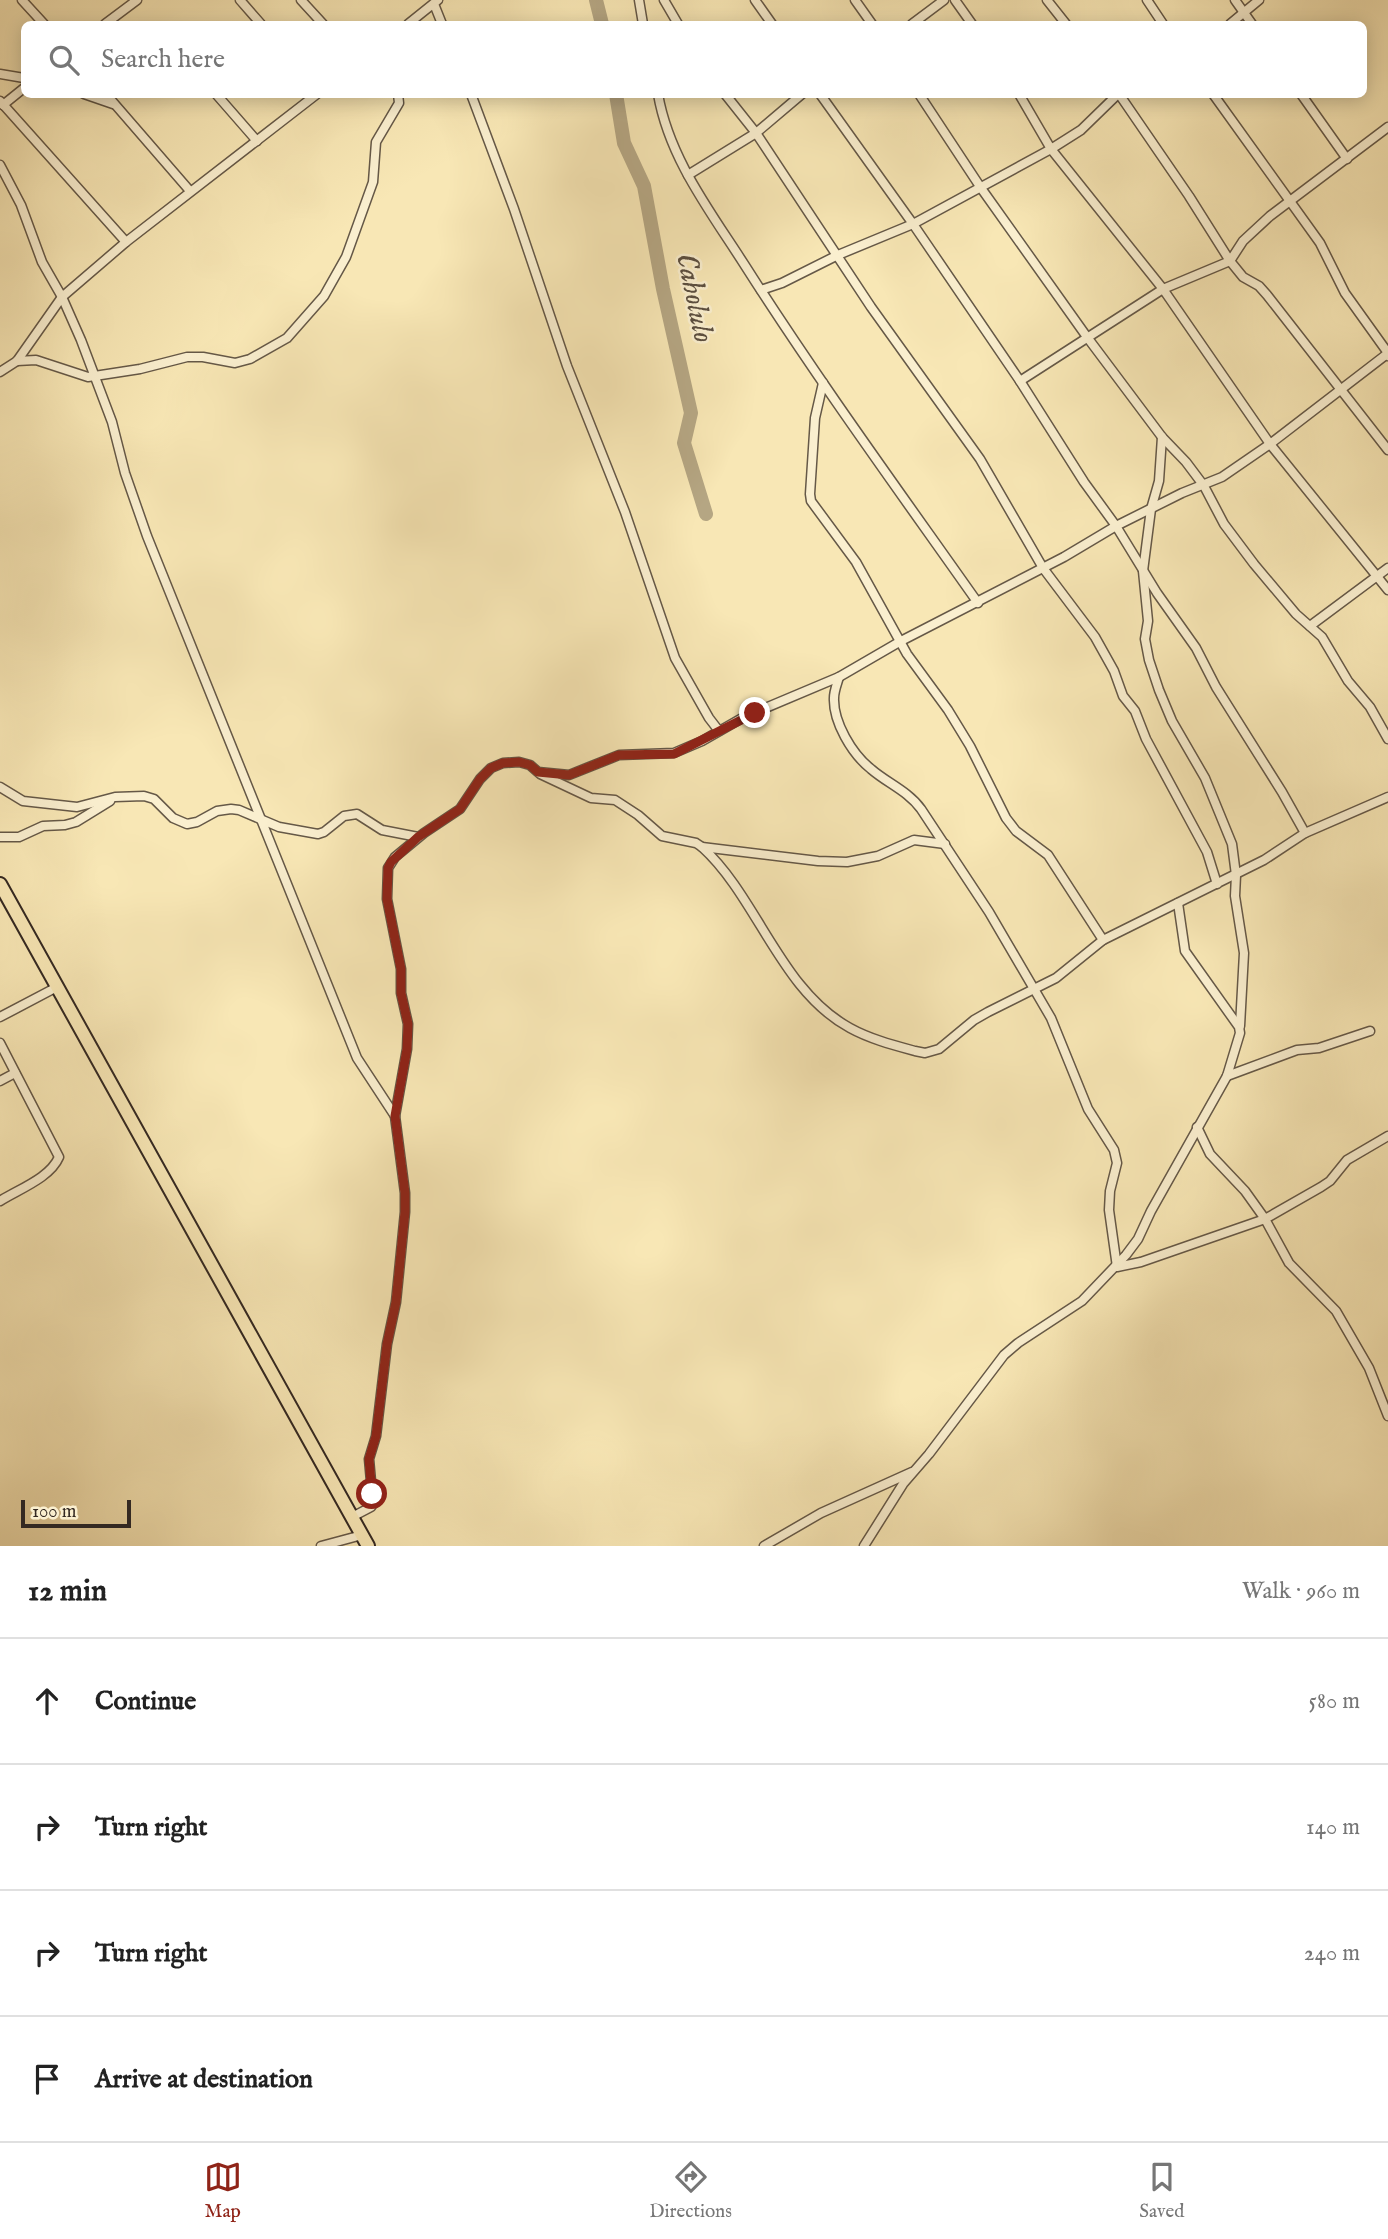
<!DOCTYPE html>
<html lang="en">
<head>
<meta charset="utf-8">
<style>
	body { margin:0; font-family:"IM FELL English",serif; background:#f2f2f2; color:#222 }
	.scale { position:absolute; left:21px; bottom:18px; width:110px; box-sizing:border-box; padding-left:7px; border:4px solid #342922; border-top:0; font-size:19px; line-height:24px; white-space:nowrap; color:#342922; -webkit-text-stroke:5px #faefcf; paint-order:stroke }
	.stop { position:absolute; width:21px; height:21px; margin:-16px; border:5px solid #8f2418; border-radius:50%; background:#fff }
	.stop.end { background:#8f2418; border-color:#fff; box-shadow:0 2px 7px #0008 }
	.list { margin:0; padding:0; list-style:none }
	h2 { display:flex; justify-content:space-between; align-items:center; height:91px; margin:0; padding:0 28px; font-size:30px }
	h2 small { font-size:23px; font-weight:400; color:#767676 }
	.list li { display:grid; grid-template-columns:46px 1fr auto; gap:21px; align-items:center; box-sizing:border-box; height:126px; padding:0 28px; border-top:2px solid #e0e0e0 }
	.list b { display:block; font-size:26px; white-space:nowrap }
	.list em { font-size:23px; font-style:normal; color:#767676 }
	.icon { flex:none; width:38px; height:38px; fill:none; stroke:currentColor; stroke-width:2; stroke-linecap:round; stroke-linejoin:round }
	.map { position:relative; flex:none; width:1388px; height:1546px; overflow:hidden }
	.search { position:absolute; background:#fff; box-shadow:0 4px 18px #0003; left:21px; right:21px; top:21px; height:77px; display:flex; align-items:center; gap:18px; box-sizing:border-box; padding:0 24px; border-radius:10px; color:#767676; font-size:26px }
	.sheet { height:595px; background:#fff }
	nav { display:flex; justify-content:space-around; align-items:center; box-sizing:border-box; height:98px; border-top:2px solid #e0e0e0; background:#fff; font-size:19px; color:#767676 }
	nav a { display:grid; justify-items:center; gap:4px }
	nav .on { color:#8f2418 }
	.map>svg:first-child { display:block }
</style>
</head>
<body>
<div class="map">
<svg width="1388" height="1546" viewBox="0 0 1388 1546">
	<rect width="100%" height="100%" fill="#f8e7b5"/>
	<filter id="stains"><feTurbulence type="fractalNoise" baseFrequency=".00286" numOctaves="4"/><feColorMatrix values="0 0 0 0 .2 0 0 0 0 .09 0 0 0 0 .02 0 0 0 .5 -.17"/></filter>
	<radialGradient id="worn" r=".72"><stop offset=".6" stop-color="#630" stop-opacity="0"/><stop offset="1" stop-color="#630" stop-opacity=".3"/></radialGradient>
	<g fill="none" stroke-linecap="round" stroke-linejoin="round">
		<!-- river -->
		<g stroke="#b5a683" stroke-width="14">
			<polyline points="596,0 602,24"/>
			<polyline points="616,94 624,143 644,186 663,289 691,413 684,443 706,514"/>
		</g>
		<defs>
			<g id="minor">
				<polyline points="22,0 44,24"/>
				<polyline points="240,0 261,24"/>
				<polyline points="301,0 323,24"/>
				<polyline points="639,0 643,24"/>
				<polyline points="664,0 678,24"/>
				<polyline points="755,0 772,24"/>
				<polyline points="855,0 872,24"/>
				<polyline points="955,0 972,24"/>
				<polyline points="1047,0 1066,24"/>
				<polyline points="1147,0 1163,24"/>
				<polyline points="1235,0 1252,24"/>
				<polyline points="434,4 442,24"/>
				<polyline points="105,24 137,0"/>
				<polyline points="408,24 438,0"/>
				<polyline points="912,24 944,0"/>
				<polyline points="1230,24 1259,0"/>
				<polyline points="0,74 24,78"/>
				<polyline points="84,94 113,104"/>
				<polyline points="106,94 190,191"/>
				<polyline points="216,94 257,141"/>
				<polyline points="471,94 514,209 567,366 625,512 675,658 709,718 719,731"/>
				<path d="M658 94C669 158 710 211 744 264 818 380 899 491 978 603"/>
				<polyline points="725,94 756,133 871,307 980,459 1043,568 1095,637 1114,671 1123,696 1135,711 1146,739 1207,852 1217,884"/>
				<polyline points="820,94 913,224 1020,381 1084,482 1116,526 1157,593 1196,648 1216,687 1282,792 1305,833"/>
				<polyline points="919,94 981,188 1087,337 1162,437 1186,462 1204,486 1224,524 1254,564 1296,614 1322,637 1348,681 1370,707 1388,739"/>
				<polyline points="1019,94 1051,149 1081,130 1118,94"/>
				<polyline points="1119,94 1189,196 1230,261 1243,277 1259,286 1267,295 1388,450"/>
				<polyline points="1213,94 1320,243 1345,293 1388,353"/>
				<polyline points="1301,94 1347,159"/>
				<polyline points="0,101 126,242"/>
				<polyline points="3,105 24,88"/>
				<polyline points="0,165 21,205 42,262 62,297 81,340 112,422 125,473 147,536 357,1058 395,1116"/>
				<polyline points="688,175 756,133 802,94"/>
				<polyline points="761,290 782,283 838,255 913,224 1051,149 1163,289 1230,261 1243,241 1270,216 1388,127"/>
				<polyline points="17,361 36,360 88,377 140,369 187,357 203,357 235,363 250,359 287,338 324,296 346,257 373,182 376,142 399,103 398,94"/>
				<polyline points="0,372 17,361 62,297 126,242 317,94"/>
				<polyline points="1020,381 1163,289 1270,444 1388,590"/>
				<polyline points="823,383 815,418 810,494 811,501 856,562 907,654 948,710 970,746 1006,818 1016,831 1048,855 1103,940 1264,860 1305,833 1388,797"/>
				<polyline points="1162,437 1159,481 1151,509 1143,571 1148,621 1145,639 1149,660 1159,690 1172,721 1205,778 1232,844 1236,875 1235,896 1244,953 1240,1026"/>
				<polyline points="1310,626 1388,568"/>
				<path d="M839 677C837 684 834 691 834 698 833 722 852 754 871 769 887 783 908 791 921 809L989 912 1051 1018 1088 1109 1114 1150 1117 1163 1110 1191 1109 1210 1117 1267 1141 1262 1265 1219 1321 1187 1330 1181 1347 1160 1388 1136"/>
				<path d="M540 774 591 798 615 800 638 815 662 836 696 843 702 847C758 898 780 990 850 1028 870 1039 893 1045 915 1051L925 1053 939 1049 974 1020 988 1012 1056 978 1103 940"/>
				<polyline points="0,787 23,801 77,807 115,797 144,796 154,799 173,818 187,824 197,822 217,811 231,809 239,810 279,827 318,834 324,832 344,816 357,814 382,830 418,837"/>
				<polyline points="0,837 19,837 43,826 65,825 76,822 110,801"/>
				<polyline points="702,847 818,861 847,862 878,856 914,840 945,844"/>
				<polyline points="0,1017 57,987"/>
				<path d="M0 1043 59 1157C50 1178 19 1189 0 1201"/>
				<polyline points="1227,1076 1297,1050 1319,1048 1370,1031"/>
				<polyline points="0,1081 15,1073"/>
				<polyline points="1197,1127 1210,1154 1245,1191 1265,1219 1289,1263 1336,1311 1369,1368 1388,1416"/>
				<polyline points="352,1517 371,1507 373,1504 369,1459 376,1436 387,1344 396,1302 405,1212 405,1193 395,1116 407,1049 408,1024 401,993 401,969 387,899 388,868 395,857 424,833 460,809 480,779 491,768 503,763 519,762 530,765 538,772 569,775 619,755 674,753 702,741 744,717 839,677 901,641 1064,557 1116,526 1182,493 1222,477 1270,444 1387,354 1388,356"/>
				<polyline points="321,1546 362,1535"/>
				<polyline points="764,1546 821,1513 912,1472"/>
				<polyline points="864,1546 903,1484 929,1454 1004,1355 1018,1343 1082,1301 1126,1255 1138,1239 1151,1211 1227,1076 1240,1033 1239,1027 1185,951 1178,903"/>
			</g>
			<polyline id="primary" points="0,884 368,1546"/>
		</defs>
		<!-- minor casing -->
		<use href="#minor" stroke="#655847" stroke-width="11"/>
		<!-- primary casing -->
		<use href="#primary" stroke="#342922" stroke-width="16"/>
		<!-- minor -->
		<use href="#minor" stroke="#faefcf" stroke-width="8"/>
		<!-- primary -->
		<use href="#primary" stroke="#f8e7b5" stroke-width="12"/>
	</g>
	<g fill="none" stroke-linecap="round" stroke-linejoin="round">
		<!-- route -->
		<polyline stroke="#8f2418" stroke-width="9" points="372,1494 369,1459 376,1436 387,1344 396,1302 405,1212 405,1193 395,1116 407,1049 408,1024 401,993 401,969 387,899 388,868 391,862 418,837 460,809 480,779 491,768 503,763 519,762 530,765 538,772 569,775 619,755 674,754 755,713"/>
	</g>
	<g text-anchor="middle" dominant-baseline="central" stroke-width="5" stroke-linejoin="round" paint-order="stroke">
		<!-- water labels -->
		<g font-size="30" font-style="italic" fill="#5b4e3f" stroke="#faefcf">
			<text transform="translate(694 298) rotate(78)">Caholulo</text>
		</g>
	</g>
	<rect width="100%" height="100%" filter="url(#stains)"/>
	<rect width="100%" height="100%" fill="url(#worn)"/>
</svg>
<div class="scale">100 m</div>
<div class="stop" style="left:372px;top:1494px"></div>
<div class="stop end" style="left:755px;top:713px"></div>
<div class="search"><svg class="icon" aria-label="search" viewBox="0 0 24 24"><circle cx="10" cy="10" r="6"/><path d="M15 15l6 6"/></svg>Search here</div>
</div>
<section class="sheet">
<h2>12 min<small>Walk · 960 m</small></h2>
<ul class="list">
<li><svg class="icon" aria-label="ahead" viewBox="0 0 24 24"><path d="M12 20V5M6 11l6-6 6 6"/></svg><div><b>Continue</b></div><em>580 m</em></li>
<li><svg class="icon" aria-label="right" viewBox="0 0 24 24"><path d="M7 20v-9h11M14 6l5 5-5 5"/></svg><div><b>Turn right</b></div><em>140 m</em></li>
<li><svg class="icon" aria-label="right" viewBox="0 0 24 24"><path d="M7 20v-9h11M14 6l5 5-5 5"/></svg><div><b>Turn right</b></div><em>240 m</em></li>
<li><svg class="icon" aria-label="arrive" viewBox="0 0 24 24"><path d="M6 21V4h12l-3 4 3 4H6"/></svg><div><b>Arrive at destination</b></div></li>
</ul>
</section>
<nav>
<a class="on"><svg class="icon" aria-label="map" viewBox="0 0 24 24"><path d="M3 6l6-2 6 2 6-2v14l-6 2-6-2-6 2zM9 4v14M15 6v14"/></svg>Map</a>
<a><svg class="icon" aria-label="directions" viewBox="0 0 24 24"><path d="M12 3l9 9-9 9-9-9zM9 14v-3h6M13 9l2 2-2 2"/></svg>Directions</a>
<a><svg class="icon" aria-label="saved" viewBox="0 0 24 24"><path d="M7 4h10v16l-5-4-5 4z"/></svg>Saved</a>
</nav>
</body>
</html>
